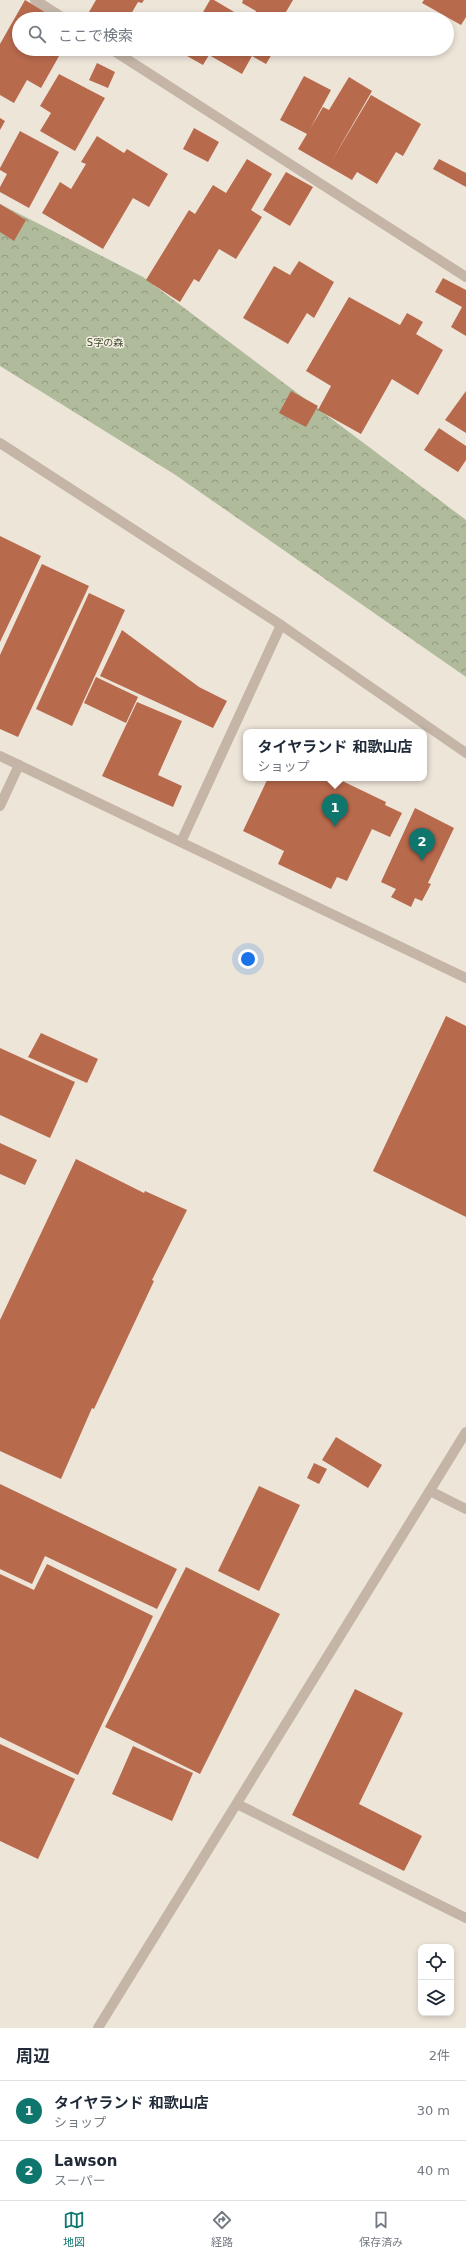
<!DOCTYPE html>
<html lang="ja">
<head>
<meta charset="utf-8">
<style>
	body { margin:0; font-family:"DejaVu Sans","Noto Sans JP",sans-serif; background:#f6f6f7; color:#1f2937 }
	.controls { position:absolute; right:12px; bottom:12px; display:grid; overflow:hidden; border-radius:8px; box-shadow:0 2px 6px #0003 }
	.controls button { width:36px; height:36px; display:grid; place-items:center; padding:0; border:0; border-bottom:1px solid #e0e1e3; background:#fff; color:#1f2937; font:20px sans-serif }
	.you { position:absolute; left:248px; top:959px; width:14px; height:14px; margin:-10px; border:3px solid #fff; border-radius:50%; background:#1a73e8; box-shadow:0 0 0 6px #1a73e833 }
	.badge { display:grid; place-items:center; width:26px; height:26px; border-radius:50%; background:#0f766e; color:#fff; font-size:13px; font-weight:700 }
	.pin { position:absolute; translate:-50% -33px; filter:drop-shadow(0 1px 2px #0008) }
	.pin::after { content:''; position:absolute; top:21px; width:14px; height:12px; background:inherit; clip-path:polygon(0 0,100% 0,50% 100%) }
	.popup { position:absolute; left:243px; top:729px; width:184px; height:52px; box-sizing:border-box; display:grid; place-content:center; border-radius:8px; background:#fff; filter:drop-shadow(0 1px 3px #0005); font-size:13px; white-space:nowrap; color:#747a83 }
	.popup b { font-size:15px; color:#1f2937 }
	.popup::after { content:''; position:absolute; left:50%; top:100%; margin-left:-8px; border:8px solid transparent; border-top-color:#fff }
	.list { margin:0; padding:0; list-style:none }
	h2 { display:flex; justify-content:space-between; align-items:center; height:52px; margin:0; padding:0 16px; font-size:17px }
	h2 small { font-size:13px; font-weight:400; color:#747a83 }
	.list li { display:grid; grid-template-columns:26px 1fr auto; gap:12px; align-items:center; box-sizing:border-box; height:60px; padding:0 16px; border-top:1px solid #e0e1e3 }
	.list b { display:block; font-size:15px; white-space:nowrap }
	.list p { margin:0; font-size:13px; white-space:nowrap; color:#747a83 }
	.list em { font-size:13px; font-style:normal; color:#747a83 }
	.icon { flex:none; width:22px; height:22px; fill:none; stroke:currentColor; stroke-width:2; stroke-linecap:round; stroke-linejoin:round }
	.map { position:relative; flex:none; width:466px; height:2028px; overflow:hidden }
	.search { position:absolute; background:#fff; box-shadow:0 2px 6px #0003; left:12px; right:12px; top:12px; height:44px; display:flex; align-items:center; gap:10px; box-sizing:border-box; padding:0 14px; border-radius:22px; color:#747a83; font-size:15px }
	.sheet { height:172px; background:#fff }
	nav { display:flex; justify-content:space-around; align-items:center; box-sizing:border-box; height:56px; border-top:1px solid #e0e1e3; background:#fff; font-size:11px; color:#747a83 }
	nav a { display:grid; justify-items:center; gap:2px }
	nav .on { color:#0f766e }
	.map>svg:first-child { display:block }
</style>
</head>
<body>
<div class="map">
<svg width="466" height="2028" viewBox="0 0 466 2028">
	<defs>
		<pattern id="forest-crowns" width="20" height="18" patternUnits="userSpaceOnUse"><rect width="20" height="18" fill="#b0bb9b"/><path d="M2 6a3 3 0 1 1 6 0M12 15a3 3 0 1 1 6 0" fill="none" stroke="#90987e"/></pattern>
	</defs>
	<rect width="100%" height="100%" fill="#eee5d9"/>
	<!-- forest -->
	<polygon fill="url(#forest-crowns)" points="0,204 143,277 466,520 466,677 174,474 0,366"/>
	<!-- building -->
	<g fill="#b86a4d">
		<polygon points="25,0 58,19 19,19 19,49 63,49 41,88 27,80 14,103 0,95 0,44"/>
		<polygon points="96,0 144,0 142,3 138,2 131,14 126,12 121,19 100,19 89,12"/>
		<polygon points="210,0 214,0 246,19 199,19"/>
		<polygon points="243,0 293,0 283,17 286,19 256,19 253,17 256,11 242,3"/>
		<polygon points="424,0 466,0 466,17 461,25 422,3"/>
		<polygon points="192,49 275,49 266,64 252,56 242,74 209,55 203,65 187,56"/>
		<polygon points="97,63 115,72 108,88 89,80"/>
		<polygon points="59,74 105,98 75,151 40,131 51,113 40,106"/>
		<polygon points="304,76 331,90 310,129 323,107 329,110 349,77 372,91 331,162 371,95 421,124 403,156 396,152 377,184 357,172 352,180 298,149 307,134 280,120"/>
		<polygon points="0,118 5,121 0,130"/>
		<polygon points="194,128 219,142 208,162 183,149"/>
		<polygon points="20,131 59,152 29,208 0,192 0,187 7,174 0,170 0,168"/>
		<polygon points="97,136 124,153 127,149 168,174 149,207 133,198 103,249 42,213 60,182 71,189 86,164 81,162"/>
		<polygon points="247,159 272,174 251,210 262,217 236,259 219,249 199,282 194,279 180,302 146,280 189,210 195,214 213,185 226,193"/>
		<polygon points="439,159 466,173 466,187 433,169"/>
		<polygon points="286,172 313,187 290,226 263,210"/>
		<polygon points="0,204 26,220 14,241 0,232"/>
		<polygon points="299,261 334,282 314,318 307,313 288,344 243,318 274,266 290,275"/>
		<polygon points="443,278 466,290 466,336 451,327 462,307 435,292"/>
		<polygon points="349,297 400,325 407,313 423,322 416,334 443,350 418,395 392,379 361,434 318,410 331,386 306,371"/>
		<polygon points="291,391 318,406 306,427 279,413"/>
		<polygon points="466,391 466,433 445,420"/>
		<polygon points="439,428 466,446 466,460 458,472 424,450"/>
		<polygon points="0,536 41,556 0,642"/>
		<polygon points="42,564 89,586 18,737 0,729 0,655"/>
		<polygon points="89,593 125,610 72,726 36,709"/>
		<polygon points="122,630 199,687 227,701 213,728 100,676"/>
		<polygon points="96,677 138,697 126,723 84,703"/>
		<polygon points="137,702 182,721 158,775 182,786 173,807 102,776"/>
		<polygon points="268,778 336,778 386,802 385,805 402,813 390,837 372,829 347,881 337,877 331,889 278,864 284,851 243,831"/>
		<polygon points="415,808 454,828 428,883 431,884 422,901 415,898 411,907 391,897 396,889 381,882"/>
		<polygon points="446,1016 466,1026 466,1217 373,1171"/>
		<polygon points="41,1033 98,1059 87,1083 28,1057"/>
		<polygon points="0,1048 75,1082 50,1138 0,1115"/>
		<polygon points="0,1143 37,1160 25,1185 0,1174"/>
		<polygon points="76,1159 144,1193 145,1191 187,1210 152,1280 154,1281 94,1409 92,1408 61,1479 0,1451 0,1320"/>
		<polygon points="336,1437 382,1465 368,1488 322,1460"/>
		<polygon points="314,1463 327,1469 319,1484 307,1478"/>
		<polygon points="0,1484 177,1569 157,1609 45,1556 32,1584 0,1569"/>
		<polygon points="259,1486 300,1505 259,1591 218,1571"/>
		<polygon points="47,1564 153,1616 78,1775 0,1737 0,1574 34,1590"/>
		<polygon points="186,1567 280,1614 200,1774 105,1727"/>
		<polygon points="355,1689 403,1713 359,1804 422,1836 404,1871 292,1815"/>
		<polygon points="0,1744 75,1779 38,1859 0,1841"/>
		<polygon points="133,1746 193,1773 172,1821 112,1794"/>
	</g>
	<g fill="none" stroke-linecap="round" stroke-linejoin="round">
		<!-- service -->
		<g stroke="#c4b5a7" stroke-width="10">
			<polyline points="35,0 65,19"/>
			<polyline points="111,49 466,277"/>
		</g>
		<!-- minor -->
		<g stroke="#c4b5a7" stroke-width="10">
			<polyline points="0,756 466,978"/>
			<polyline points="181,842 281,625"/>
			<polyline points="430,1491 466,1509"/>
			<polyline points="237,1804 466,1918"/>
			<polyline points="98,2028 466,1432"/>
		</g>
		<!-- tertiary -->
		<g stroke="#c4b5a7" stroke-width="10">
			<polyline points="0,443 281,625 466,753"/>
			<polyline points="0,806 19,765"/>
		</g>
	</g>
	<g text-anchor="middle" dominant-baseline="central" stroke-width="3" stroke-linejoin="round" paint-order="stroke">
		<!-- park labels -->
		<g font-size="10" fill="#414d2d" stroke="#f6efe5">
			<text x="105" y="342">S字の森</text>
		</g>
	</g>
</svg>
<div class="controls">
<button><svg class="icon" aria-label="locate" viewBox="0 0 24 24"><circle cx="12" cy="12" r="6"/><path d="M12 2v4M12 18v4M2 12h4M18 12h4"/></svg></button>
<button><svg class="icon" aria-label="layers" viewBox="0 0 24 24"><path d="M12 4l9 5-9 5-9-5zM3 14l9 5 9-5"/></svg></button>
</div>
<div class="you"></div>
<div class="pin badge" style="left:335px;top:827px">1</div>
<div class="popup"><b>タイヤランド 和歌山店</b>ショップ</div>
<div class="pin badge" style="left:422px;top:861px">2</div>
<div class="search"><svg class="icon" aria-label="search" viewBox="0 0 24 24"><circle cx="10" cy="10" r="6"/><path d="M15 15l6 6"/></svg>ここで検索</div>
</div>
<section class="sheet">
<h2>周辺<small>2件</small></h2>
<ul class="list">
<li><span class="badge">1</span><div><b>タイヤランド 和歌山店</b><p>ショップ</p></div><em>30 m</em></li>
<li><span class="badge">2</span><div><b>Lawson</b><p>スーパー</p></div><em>40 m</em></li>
</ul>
</section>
<nav>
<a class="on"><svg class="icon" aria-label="map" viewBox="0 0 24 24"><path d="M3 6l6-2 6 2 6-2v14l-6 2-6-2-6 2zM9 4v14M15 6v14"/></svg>地図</a>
<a><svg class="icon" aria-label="directions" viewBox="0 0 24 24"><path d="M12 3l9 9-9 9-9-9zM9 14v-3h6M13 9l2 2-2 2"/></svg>経路</a>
<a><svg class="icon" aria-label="saved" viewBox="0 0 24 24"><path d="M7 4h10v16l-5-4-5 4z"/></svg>保存済み</a>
</nav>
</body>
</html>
